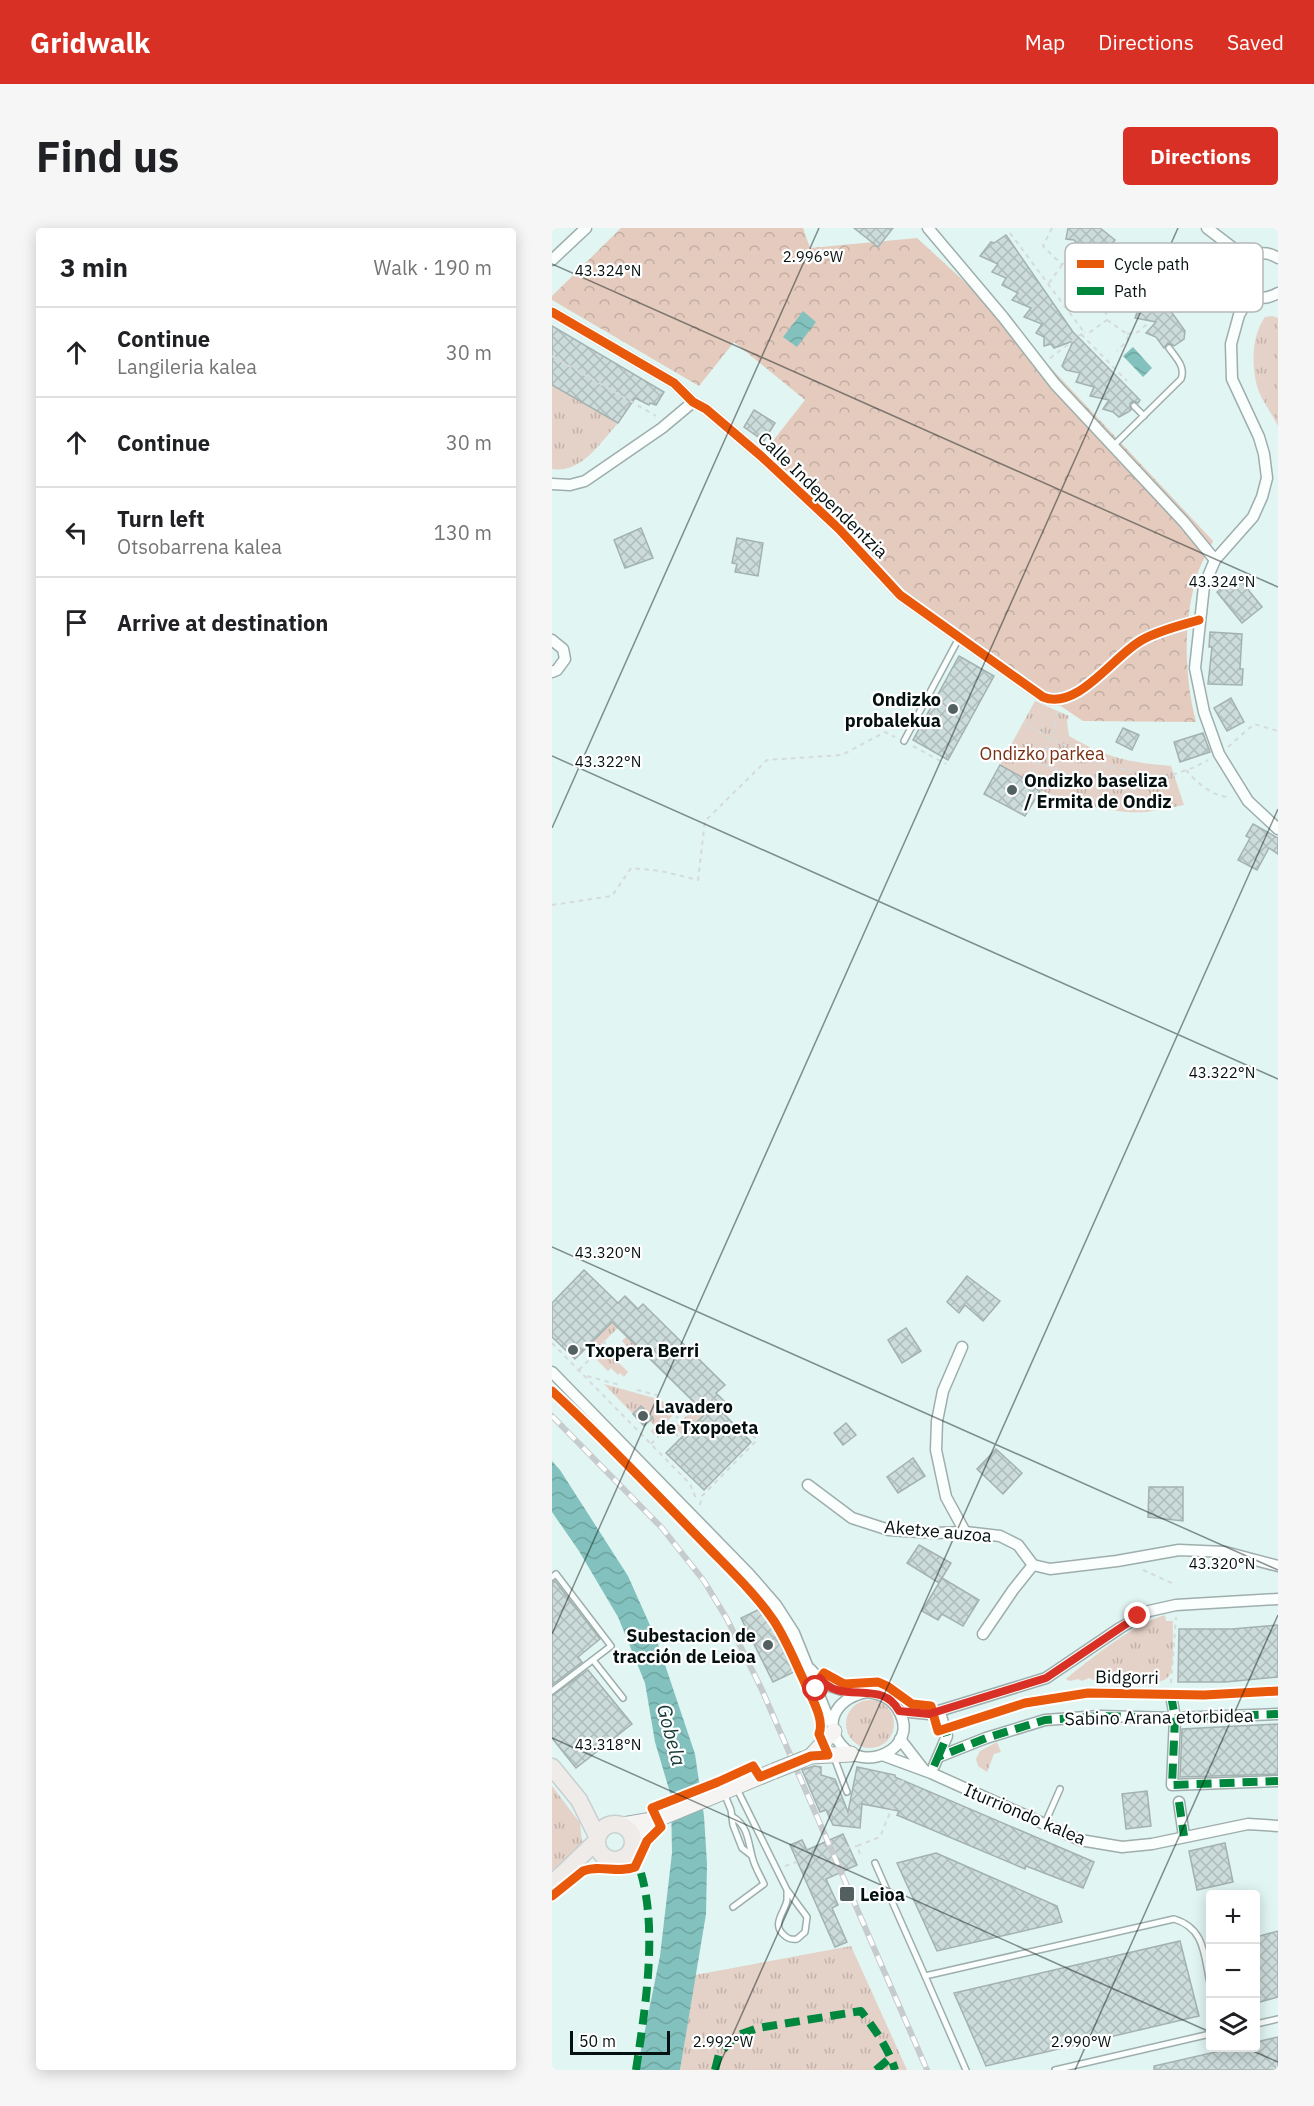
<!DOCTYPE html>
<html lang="en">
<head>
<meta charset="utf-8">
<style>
	body { margin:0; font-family:"IBM Plex Sans",sans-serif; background:#f6f6f6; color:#202124 }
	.controls { position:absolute; right:18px; bottom:18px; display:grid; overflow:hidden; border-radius:6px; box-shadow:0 3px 15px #0003 }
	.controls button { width:54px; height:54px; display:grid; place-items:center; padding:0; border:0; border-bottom:2px solid #e0e0e0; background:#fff; color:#202124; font:30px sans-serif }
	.scale { position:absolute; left:18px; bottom:15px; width:100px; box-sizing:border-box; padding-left:6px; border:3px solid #051110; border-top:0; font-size:16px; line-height:21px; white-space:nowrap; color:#051110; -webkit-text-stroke:4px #fff; paint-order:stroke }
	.stop { position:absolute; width:18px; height:18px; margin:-14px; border:4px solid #d93025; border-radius:50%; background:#fff }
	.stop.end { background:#d93025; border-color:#fff; box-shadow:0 2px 6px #0008 }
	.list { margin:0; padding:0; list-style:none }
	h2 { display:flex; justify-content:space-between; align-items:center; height:78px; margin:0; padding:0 24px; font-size:26px }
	h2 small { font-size:20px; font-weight:400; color:#757577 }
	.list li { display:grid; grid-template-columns:39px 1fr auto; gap:18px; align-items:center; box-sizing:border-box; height:90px; padding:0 24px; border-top:2px solid #e0e0e0 }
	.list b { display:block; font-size:22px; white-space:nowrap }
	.list p { margin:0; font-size:20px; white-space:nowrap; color:#757577 }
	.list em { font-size:20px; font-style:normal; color:#757577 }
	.icon { flex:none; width:33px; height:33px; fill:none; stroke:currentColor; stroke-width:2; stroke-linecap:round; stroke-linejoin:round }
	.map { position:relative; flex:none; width:726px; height:1842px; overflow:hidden; border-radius:6px }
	header { display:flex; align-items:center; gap:36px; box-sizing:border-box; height:84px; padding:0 30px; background:#d93025; color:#fff }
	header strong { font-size:28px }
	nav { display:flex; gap:33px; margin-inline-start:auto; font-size:21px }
	.intro { display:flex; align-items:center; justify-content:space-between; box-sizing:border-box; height:144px; padding:0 36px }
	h1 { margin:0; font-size:42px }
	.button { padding:15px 27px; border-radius:6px; background:#d93025; color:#fff; font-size:21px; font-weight:700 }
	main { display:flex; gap:36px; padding:0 36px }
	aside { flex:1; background:#fff; border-radius:6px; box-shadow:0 3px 15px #0003 }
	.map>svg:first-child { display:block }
</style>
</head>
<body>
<header>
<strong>Gridwalk</strong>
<nav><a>Map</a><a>Directions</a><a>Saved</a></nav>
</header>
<div class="intro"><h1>Find us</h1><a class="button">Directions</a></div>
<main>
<aside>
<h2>3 min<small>Walk · 190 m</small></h2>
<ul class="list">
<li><svg class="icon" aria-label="ahead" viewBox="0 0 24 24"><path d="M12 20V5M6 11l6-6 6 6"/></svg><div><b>Continue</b><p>Langileria kalea</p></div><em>30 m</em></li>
<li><svg class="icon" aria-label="ahead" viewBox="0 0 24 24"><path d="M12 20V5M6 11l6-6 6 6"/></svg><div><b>Continue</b></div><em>30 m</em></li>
<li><svg class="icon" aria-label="left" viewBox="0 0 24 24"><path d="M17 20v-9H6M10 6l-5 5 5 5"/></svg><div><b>Turn left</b><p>Otsobarrena kalea</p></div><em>130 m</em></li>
<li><svg class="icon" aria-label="arrive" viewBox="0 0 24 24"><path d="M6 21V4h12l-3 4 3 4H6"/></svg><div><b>Arrive at destination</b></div></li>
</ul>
</aside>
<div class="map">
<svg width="726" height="1842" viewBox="0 0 726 1842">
	<defs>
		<pattern id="grass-tufts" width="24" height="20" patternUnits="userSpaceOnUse" patternTransform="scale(1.5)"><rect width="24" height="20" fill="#e4d1c7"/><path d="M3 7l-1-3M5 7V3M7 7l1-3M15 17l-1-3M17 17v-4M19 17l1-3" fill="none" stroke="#c2b2aa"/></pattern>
		<pattern id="forest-crowns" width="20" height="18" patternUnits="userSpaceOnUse" patternTransform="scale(1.5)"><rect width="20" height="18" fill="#e4cbbe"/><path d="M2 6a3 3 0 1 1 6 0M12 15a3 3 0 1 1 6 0" fill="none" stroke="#c2ada2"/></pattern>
		<pattern id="water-waves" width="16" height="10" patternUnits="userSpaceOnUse" patternTransform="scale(1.5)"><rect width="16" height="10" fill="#82c1bd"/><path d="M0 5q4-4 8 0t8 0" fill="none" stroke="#6fa5a1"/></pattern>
		<pattern id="building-cross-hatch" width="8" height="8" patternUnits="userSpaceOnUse" patternTransform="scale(1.5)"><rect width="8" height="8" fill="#ccdcda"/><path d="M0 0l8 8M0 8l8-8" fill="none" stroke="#aebcba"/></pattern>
	</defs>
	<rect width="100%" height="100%" fill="#e1f5f3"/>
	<!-- grass -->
	<g fill="url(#grass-tufts)">
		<path d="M720 88 726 90V198C720 186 712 175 707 164 699 142 699 108 713 89Z"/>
		<path d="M0 157 66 195C49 214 29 246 0 241Z"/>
		<path d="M483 473 517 488 515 493 517 508C555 530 575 534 619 538L632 577C620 579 608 582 595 584 562 587 502 571 473 555L474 552 448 537Z"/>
		<polygon points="60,1094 66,1100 42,1123 37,1117"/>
		<polygon points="75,1108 88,1121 82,1126 70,1113"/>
		<polygon points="54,1122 76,1144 72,1149 68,1145 66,1147 59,1140 56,1143 45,1132"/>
		<polygon points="52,1156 109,1172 123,1185 102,1207 99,1203 103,1198 98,1193 100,1190 90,1179 81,1186"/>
		<polygon points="145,1177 153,1186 131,1208 123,1199"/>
		<path d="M613 1387 614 1393H621C620 1407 623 1433 618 1446 616 1451 611 1452 607 1454L601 1451 594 1454 588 1450 581 1454 575 1451 568 1453 563 1451 556 1453 549 1451 544 1453 537 1450 530 1453 526 1451 518 1453 514 1451C542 1428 579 1398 613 1387Z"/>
		<circle cx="318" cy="1496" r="24"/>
		<polygon points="445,1514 449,1524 442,1526 435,1544 426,1538 424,1531 428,1523"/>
		<polygon points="0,1558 28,1595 30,1614 18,1629 0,1642"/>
		<polygon points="299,1718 355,1842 128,1842 143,1747"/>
	</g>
	<!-- forest -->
	<path fill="url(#forest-crowns)" d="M69 0H251L258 20 365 10 451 89 661 313C656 324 649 335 645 347 631 394 632 447 644 494L531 493 407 410 348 367 209 228 253 172 182 114 147 158 0 72V68Z"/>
	<!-- water -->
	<g fill="url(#water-waves)">
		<polygon points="251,83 264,94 245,119 231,109"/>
		<polygon points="581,119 600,140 591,149 571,128"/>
		<polygon points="0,1233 8,1242 76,1348 105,1413 143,1526 152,1588 155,1636 154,1686 128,1842 85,1842 108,1728 120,1625 119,1568 103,1514 93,1455 66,1389 27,1323 0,1284"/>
	</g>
	<!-- building -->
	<g fill="url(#building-cross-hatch)" stroke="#a3b2b1" stroke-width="1.5">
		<polygon points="302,0 341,0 326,19"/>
		<polygon points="516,0 548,0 563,12 553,23 555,26 545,32 538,26 528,24 530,20 522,12 514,11"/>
		<polygon points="454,7 521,104 588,172 586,175 581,173 578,175 579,182 576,184 567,189 561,184 551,181 557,172 538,168 542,159 524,154 528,145 514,142 510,138 521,113 502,120 499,116 492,118 492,109 484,105 490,96 472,89 479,80 460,72 466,65 450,57 454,50 440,44 446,36 428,28 439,14 442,15"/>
		<polygon points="585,36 633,103 632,111 622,118 616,115 612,120 604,109 594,105 604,94 583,90 587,79 572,73 576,65 560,56 571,43 573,45"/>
		<polygon points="0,98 112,164 104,177 98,175 97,177 83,170 66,195 0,157"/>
		<polygon points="202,182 223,195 212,213 192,199"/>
		<polygon points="89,300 101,330 73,340 62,312"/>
		<polygon points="185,310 211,315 206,348 183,344 185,336 180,335"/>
		<polygon points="685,348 710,379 690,395 665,364"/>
		<polygon points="658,404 690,406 688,441 691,441 690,457 656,456 660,419 657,419"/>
		<polygon points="407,428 442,448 396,532 361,512"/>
		<polygon points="679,470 692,494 675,503 662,480"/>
		<polygon points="571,500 587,507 580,522 564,514"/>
		<polygon points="651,505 658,524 628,534 622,514"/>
		<polygon points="448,537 475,552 473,555 488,563 473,588 432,566"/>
		<polygon points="701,596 726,610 726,626 717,620 705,642 686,632 698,610 694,608"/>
		<polygon points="32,1042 66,1075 73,1068 86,1081 91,1076 173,1157 164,1165 175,1176 169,1183 199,1214 152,1262 114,1225 153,1186 145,1177 60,1094 23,1131 0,1109 0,1075"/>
		<polygon points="415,1048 448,1073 431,1093 413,1077 407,1085 395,1074"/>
		<polygon points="354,1100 369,1123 350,1135 336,1112"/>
		<polygon points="89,1178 101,1190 92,1198 81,1186"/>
		<polygon points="294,1195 304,1207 291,1217 282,1205"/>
		<polygon points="444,1221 470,1245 451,1266 425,1241"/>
		<polygon points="361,1230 373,1248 346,1265 335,1249"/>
		<polygon points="597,1259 631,1259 631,1293 596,1289"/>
		<polygon points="367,1317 399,1335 387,1355 355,1335"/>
		<polygon points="390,1350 427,1372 411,1398 390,1386 386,1392 370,1383"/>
		<polygon points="3,1353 48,1411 26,1429 30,1434 0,1457 0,1354"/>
		<polygon points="210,1380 242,1444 221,1454 189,1390"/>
		<polygon points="726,1397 726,1449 673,1454 626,1454 627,1401 680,1401"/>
		<polygon points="36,1442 80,1496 24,1540 0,1510 0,1468"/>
		<polygon points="726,1496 726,1546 628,1549 630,1501"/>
		<polygon points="262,1538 269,1539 269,1547 283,1551 296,1584 305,1539 343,1547 343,1549 542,1634 531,1660 474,1638 473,1641 345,1587 347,1583 310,1576 308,1600 281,1597 274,1582 268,1584 250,1542"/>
		<polygon points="595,1563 599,1598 574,1601 570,1566"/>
		<polygon points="291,1606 305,1637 274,1651 286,1677 280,1680 295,1714 283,1719 238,1617 250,1612 255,1622"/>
		<polygon points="673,1615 681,1654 645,1662 637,1623"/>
		<polygon points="384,1625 505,1678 510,1694 385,1723 345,1635"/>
		<polygon points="726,1703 726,1769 704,1775 704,1709"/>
		<polygon points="628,1713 647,1788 434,1838 402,1765"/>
		<polygon points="726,1809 726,1842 602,1842 602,1838 681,1820 704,1820 704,1814"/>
	</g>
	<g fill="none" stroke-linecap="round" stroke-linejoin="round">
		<defs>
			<g id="lane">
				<polyline points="582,178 592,188"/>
				<path d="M561 218 629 151C634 139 624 130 617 120"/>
				<polyline points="352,513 407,410"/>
				<polyline points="0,1349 4,1346 59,1418 0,1463"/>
				<polyline points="41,1432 71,1470"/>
				<polyline points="282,1529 295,1564"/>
				<path d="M185 1561 235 1662 255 1689 253 1704 245 1711C239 1712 236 1711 232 1707 219 1696 233 1684 235 1672 235 1669 235 1666 235 1662"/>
				<polyline points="172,1565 179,1582 181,1597 190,1620 199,1627"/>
				<polyline points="493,1595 508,1561"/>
				<polyline points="323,1635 373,1748"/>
				<path d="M181 1679 212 1656C208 1647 202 1638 200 1628 196 1613 196 1598 181 1589"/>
				<polyline points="704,1796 726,1791"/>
				<path d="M414 1842 373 1748 622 1691C653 1700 652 1727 658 1755"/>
				<polyline points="503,1842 658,1806"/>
			</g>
			<g id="street">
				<polyline points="376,0 451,89 503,156 632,294 663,332"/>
				<polyline points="655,0 698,33"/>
				<path d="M726 30C684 5 681 90 726 65"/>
				<polyline points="0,32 34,0"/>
				<polyline points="700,64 687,87 679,116 680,151 707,209 712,226 715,250 710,269 701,289 663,332 652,358 643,440 652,484 667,526 696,573 726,601"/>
				<path d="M0 84 122 155 141 174 154 181 209 228 287 301 348 367 491 469C526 483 562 427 590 412 608 402 627 398 647 392"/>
				<polyline points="0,256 18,257 33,253 110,200 141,174"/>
				<polyline points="0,412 11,421 13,431 5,442 0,444"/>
				<polyline points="410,1119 391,1163 385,1193 384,1222 394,1269 413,1304"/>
				<polyline points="0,1144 197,1346 224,1377 242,1405 275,1487 280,1495"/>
				<polyline points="256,1257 300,1290 337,1302 383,1305 413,1304 448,1308 466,1317 481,1337 498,1341 565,1333 627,1322 673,1324 726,1338"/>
				<polyline points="431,1406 461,1362 481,1337"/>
				<polyline points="258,1441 272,1456 303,1466"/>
				<path d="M315 1464C330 1466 341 1471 348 1485 366 1520 313 1546 289 1517 269 1492 288 1469 315 1464Z"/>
				<polyline points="619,1467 623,1490 620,1557 726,1553"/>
				<polyline points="347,1483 377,1486 494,1450 568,1400 597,1383 624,1377 726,1371"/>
				<polyline points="348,1511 372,1542"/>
				<polyline points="330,1527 379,1545 528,1612 570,1619 600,1616 696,1596 726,1598"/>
				<polyline points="386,1529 395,1508 389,1488"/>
				<polyline points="382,1538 386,1529 434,1510 493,1492 548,1488 623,1490 726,1486"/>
				<polyline points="627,1574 632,1608"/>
			</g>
			<g id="secondary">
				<polyline points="259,1528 282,1503"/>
				<polyline points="252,1531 259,1528 299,1526"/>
				<polyline points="71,1597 106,1591 222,1543"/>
				<polyline points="81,1612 98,1593"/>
			</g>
			<g id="primary">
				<polyline points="0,1539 27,1572 45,1608"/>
				<circle cx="63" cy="1614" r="18"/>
				<path d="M0 1655C16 1642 29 1627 44 1614"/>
			</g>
		</defs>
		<!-- lane casing -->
		<use href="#lane" stroke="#9eaeac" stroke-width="8"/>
		<!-- street casing -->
		<use href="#street" stroke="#9eaeac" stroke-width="13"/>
		<!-- secondary casing -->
		<use href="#secondary" stroke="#9eaeac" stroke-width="17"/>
		<!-- primary casing -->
		<use href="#primary" stroke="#c7d0d0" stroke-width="19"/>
		<!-- path -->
		<g stroke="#d5dbda" stroke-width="2" stroke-dasharray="4.5 4.5" stroke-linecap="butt">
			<polyline points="500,0 491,18 510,37 526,16"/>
			<polyline points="458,5 532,104 497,131"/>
			<polyline points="497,55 510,37 553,51 551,69 555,92 538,104 532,104"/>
			<polyline points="555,92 575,106 576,112 565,123"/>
			<polyline points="529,106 575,153"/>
			<polyline points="575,106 586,104 595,96"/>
			<polyline points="0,128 104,188"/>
			<path d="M505 484 500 511 486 534C509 543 547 561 570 562 583 563 595 560 608 557L611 550"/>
			<polyline points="471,495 550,537 611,550 643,539 656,532"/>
			<polyline points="361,518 394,536"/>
			<polyline points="676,519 702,496 726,503"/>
			<path d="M634 542C644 554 662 570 679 569"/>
			<polyline points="475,552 486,534"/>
			<polyline points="0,677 60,668 79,640 109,643 146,652 153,593 215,532 290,527 333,504 343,509"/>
			<polyline points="0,1115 138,1256 145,1273"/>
			<polyline points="51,1116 54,1114"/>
			<polyline points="35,1119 40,1125"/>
			<polyline points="27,1142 37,1132"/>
			<polyline points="35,1148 68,1157"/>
			<polyline points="85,1162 105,1167"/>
			<polyline points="116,1199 128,1210"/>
			<polyline points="99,1216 126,1188"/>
			<polyline points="148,1277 150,1268 205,1212 186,1191"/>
			<polyline points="591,1342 624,1357"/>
			<polyline points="619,1455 624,1389"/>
			<polyline points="294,1620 305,1618"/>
			<polyline points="308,1626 305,1618 328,1609 353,1548"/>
			<polyline points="233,1638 245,1634"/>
		</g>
		<!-- lane -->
		<use href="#lane" stroke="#fafefd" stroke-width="5"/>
		<!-- street -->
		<use href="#street" stroke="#fafefd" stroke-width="10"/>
		<!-- secondary -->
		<use href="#secondary" stroke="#f5f4f3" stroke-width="15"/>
		<!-- primary -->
		<use href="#primary" stroke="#efebe8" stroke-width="16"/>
		<defs>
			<polyline id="rail" points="0,1188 110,1300 152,1353 175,1391 210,1462 375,1842"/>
		</defs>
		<!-- rail casing -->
		<use href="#rail" stroke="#c6cbcb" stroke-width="6"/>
		<!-- rail -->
		<use href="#rail" stroke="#fff" stroke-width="4" stroke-dasharray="11" stroke-linecap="butt"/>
		<defs>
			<polyline id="secondary-bridge" points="222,1543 252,1531"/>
		</defs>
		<!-- secondary-bridge casing -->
		<use href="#secondary-bridge" stroke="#9eaeac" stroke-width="17" stroke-linecap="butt"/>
		<!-- secondary-bridge -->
		<use href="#secondary-bridge" stroke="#f5f4f3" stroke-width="15"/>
		<!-- quiet -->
		<g stroke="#00873e" stroke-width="8" stroke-dasharray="15 8" stroke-linecap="butt">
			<polyline points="619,1467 623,1490 620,1557 726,1553"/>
			<polyline points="386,1529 395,1508 392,1498"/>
			<polyline points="382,1538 386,1529 434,1510 493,1492 548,1488 623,1490 726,1486"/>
			<polyline points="627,1574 632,1608"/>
			<path d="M84 1842C93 1782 106 1704 89 1645"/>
			<path d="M163 1842 167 1826 184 1808 206 1800 309 1783C323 1802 336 1819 343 1842"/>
			<polyline points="324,1842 339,1829"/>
		</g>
		<defs>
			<g id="cycleway">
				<path d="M0 84 122 155 141 174 154 181 209 228 287 301 348 367 491 469C526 483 562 427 590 412 608 402 627 398 647 392"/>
				<path d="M0 1163C53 1212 102 1264 152 1315 176 1340 203 1365 222 1393 235 1413 243 1434 253 1455 259 1469 273 1491 267 1506L276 1527 259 1528 208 1549 201 1538 166 1554 100 1580 109 1599 95 1613 83 1639C65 1646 48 1636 31 1643L0 1668"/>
				<polyline points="254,1458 266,1453 272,1445 292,1456 326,1454 335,1458 360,1476 379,1478 386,1503 473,1475 536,1465 652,1467 726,1463"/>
			</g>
		</defs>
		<!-- cycleway casing -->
		<use href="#cycleway" stroke="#fff" stroke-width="13"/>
		<!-- cycleway -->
		<use href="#cycleway" stroke="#e8590c" stroke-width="9"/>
	</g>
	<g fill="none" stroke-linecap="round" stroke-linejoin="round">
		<!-- route -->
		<path stroke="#d93025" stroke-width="8" d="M264 1461 261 1455 268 1450C288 1478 330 1450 347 1483L377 1486 494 1450 586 1388"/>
	</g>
	<!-- ticks -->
	<path fill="none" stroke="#051110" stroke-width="1.5" stroke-opacity="0.45" d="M0 36 726 359M0 528 726 851M0 600 267 0M0 1019 726 1342M0 1406 626 0M0 1510 658 1804M694 1820 726 1834M165 1842 726 581M523 1842 726 1387"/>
	<!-- markers -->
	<g fill="#52615f" stroke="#fff" stroke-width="2">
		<circle cx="401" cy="481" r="6"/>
		<circle cx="460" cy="562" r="6"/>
		<circle cx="21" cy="1122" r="6"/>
		<circle cx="91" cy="1188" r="6"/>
		<circle cx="216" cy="1417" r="6"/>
		<rect x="287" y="1658" width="16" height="16" rx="3"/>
	</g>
	<g text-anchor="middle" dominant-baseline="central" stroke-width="4.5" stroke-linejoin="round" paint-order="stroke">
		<!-- street labels -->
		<g font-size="18" fill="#051110" stroke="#fff">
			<text transform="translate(271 267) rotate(44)">Calle Independentzia</text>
			<text transform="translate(386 1303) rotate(5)">Aketxe auzoa</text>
			<text transform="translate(575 1449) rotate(1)">Bidgorri</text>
			<text transform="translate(607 1489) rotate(-1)">Sabino Arana etorbidea</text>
			<text transform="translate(473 1586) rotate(23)">Iturriondo kalea</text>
		</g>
		<!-- poi labels -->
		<g font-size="18" font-weight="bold" fill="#051110" stroke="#fff" text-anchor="start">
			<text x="389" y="471" text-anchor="end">Ondizko<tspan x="389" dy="21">probalekua</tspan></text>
			<text x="472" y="552">Ondizko baseliza<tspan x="472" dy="21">/ Ermita de Ondiz</tspan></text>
			<text x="33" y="1122">Txopera Berri</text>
			<text x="103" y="1178">Lavadero<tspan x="103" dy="21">de Txopoeta</tspan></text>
			<text x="204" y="1407" text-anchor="end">Subestacion de<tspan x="204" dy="21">tracción de Leioa</tspan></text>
			<text x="308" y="1666">Leioa</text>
		</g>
		<!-- park labels -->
		<g font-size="18" fill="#792f14" stroke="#fff">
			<text x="490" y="525">Ondizko parkea</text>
		</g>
		<!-- water labels -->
		<g font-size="20" font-style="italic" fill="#153c3a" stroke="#fff">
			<text transform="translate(120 1507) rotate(75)">Gobela</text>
		</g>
	</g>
	<!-- legend -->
	<rect x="513" y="15" width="198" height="69" rx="9" fill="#fff" stroke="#b4b8b7" stroke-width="1.5"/>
	<rect x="525" y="32" width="27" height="8" fill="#e8590c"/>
	<rect x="525" y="59" width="27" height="8" fill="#00873e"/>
	<g font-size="16" fill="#051110">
		<text x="562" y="42">Cycle path</text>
		<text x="562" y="69">Path</text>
	</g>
	<g font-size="15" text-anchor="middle" fill="#051110" stroke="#fff" stroke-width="4.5" stroke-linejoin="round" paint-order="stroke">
		<text x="261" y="34">2.996°W</text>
		<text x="56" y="48">43.324°N</text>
		<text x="670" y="359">43.324°N</text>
		<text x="56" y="539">43.322°N</text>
		<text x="670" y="850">43.322°N</text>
		<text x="56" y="1030">43.320°N</text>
		<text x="670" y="1341">43.320°N</text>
		<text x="56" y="1522">43.318°N</text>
		<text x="171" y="1819">2.992°W</text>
		<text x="529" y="1819">2.990°W</text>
	</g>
</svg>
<div class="controls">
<button>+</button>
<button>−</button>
<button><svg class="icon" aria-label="layers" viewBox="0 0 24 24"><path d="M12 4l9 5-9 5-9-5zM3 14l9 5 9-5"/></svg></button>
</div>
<div class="scale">50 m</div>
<div class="stop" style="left:264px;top:1461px"></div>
<div class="stop end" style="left:586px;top:1388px"></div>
</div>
</main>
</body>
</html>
